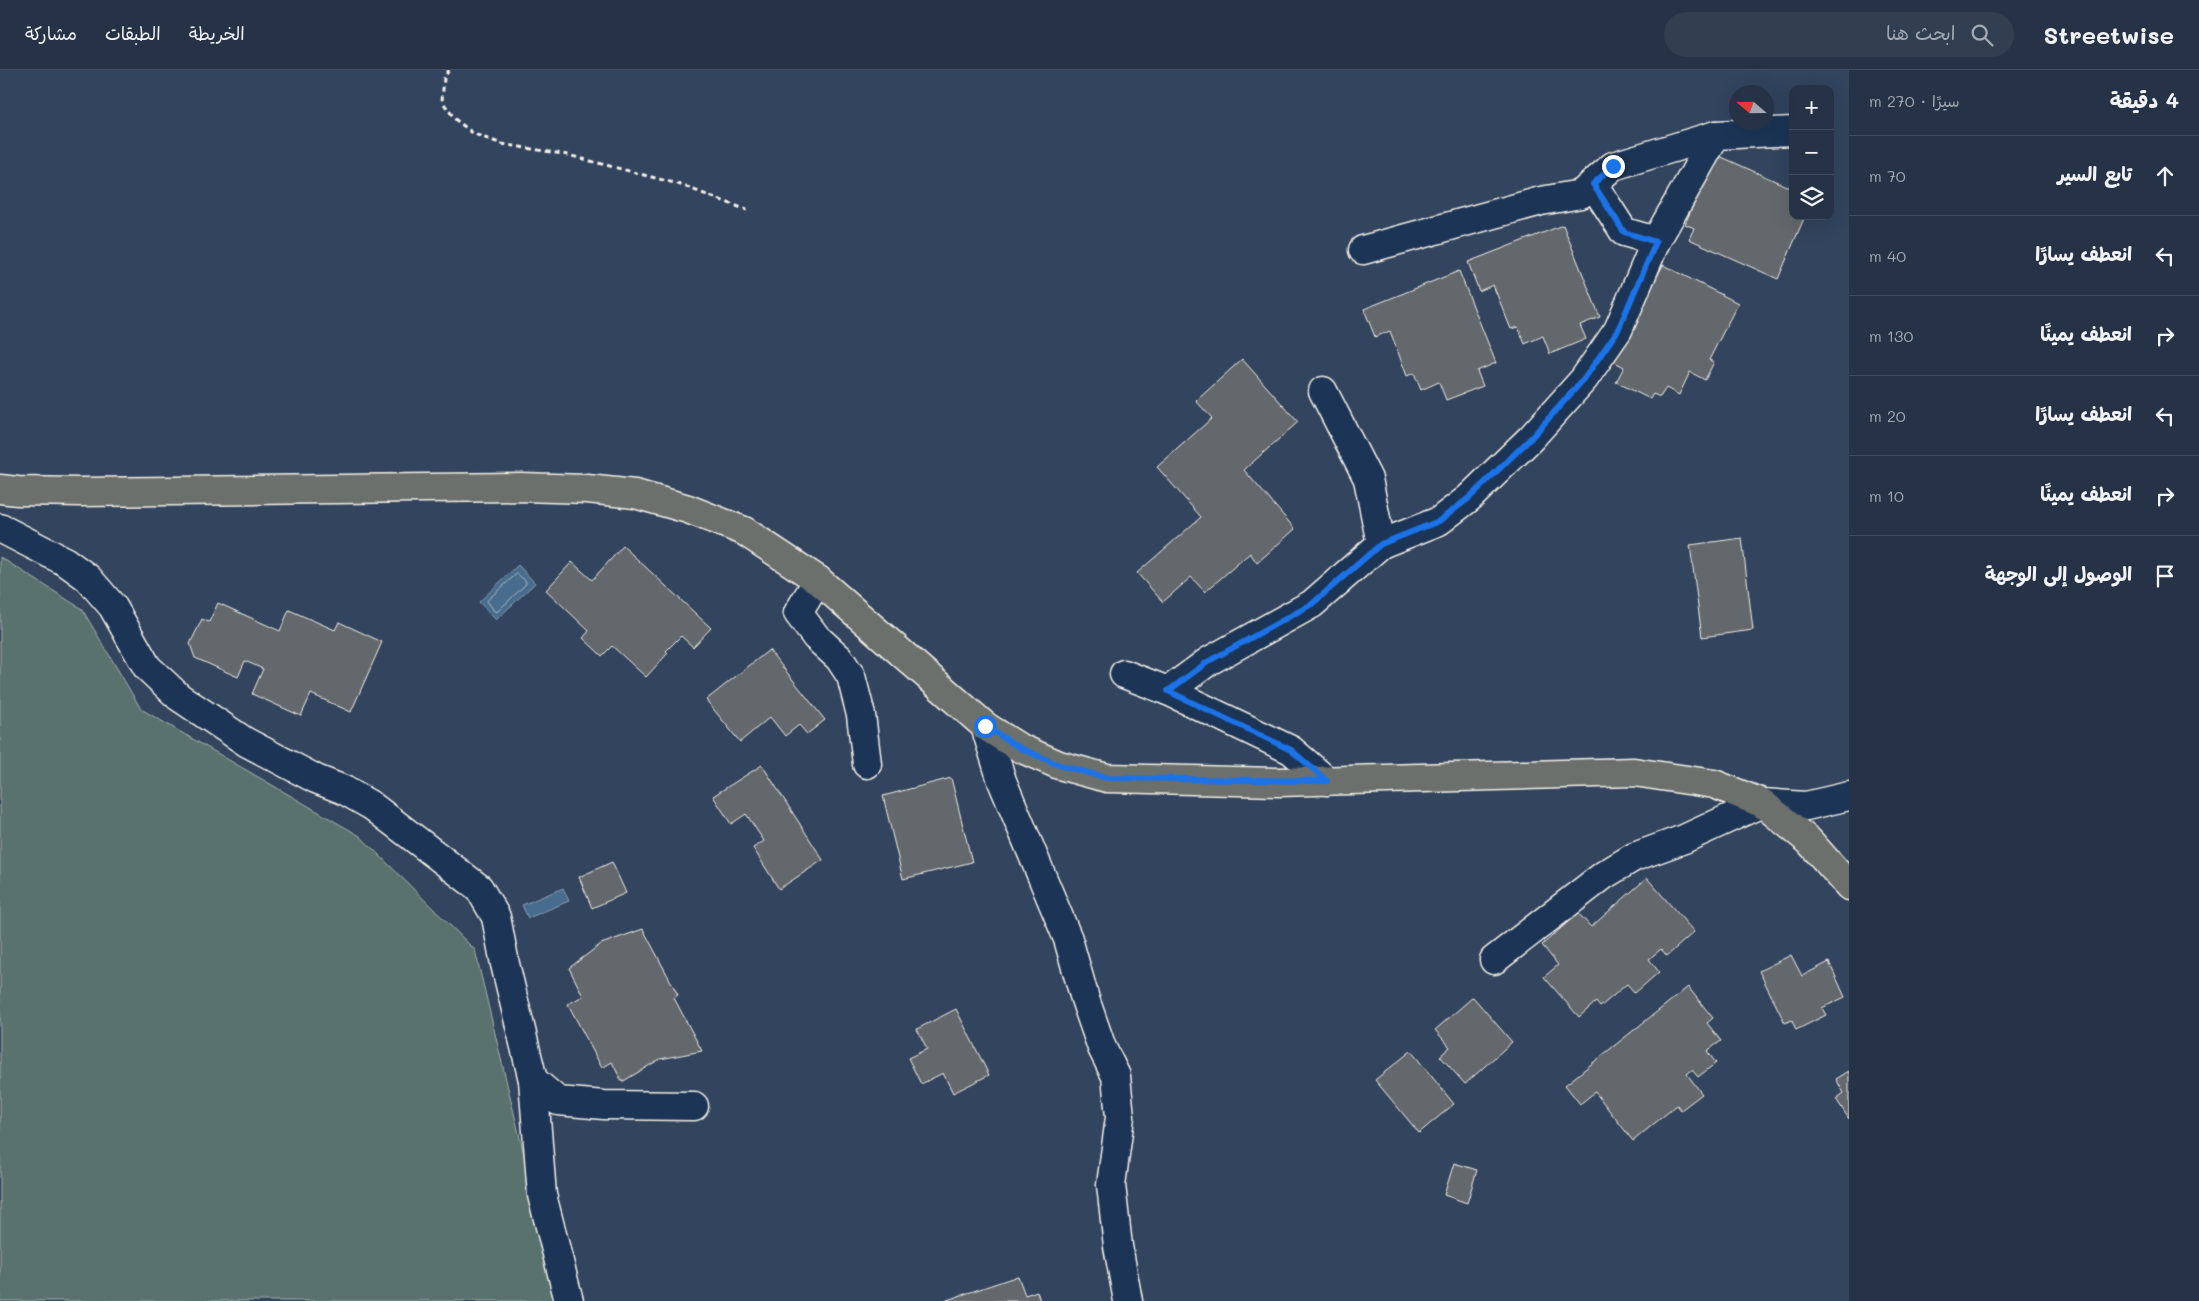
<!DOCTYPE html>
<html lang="ar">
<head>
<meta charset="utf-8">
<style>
	body { margin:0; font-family:Mali,"Playpen Sans Arabic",sans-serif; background:#323f51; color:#f1f3f6; direction:rtl }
	.controls { position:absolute; right:15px; top:15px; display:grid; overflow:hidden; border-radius:10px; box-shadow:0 5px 20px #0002 }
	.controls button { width:45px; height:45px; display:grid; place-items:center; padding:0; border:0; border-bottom:1px solid #424e5f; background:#263346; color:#f1f3f6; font:25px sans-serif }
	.compass { position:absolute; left:1729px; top:15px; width:45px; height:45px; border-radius:50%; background:#263346; box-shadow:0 5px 20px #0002; rotate:290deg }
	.stop { position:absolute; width:15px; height:15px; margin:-11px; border:4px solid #1a73e8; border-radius:50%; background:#fff }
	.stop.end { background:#1a73e8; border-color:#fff; box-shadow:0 1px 5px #0008 }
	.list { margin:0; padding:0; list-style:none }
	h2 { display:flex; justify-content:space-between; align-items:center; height:65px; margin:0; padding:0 20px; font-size:21px }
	h2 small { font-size:16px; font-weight:400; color:#a4aab3 }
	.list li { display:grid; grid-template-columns:32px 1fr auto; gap:15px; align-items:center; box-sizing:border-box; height:80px; padding:0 20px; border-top:1px solid #424e5f }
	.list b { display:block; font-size:19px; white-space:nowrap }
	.list em { font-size:16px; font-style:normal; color:#a4aab3 }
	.icon { flex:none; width:28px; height:28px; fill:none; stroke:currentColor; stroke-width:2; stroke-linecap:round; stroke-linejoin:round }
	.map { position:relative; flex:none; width:1849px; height:1231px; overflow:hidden; direction:ltr }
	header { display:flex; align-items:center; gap:30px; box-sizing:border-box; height:70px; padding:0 25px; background:#263346; border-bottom:1px solid #424e5f }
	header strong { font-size:24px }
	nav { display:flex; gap:28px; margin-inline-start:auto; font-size:18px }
	.search { width:350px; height:45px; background:#323f51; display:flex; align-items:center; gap:12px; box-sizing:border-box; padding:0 18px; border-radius:28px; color:#a4aab3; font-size:19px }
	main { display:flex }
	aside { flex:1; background:#263346 }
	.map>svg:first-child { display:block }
</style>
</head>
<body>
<header>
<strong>Streetwise</strong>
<div class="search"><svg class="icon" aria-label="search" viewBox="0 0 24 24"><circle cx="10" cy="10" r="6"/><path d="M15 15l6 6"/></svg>ابحث هنا</div>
<nav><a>الخريطة</a><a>الطبقات</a><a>مشاركة</a></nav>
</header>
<main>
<aside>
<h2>4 دقيقة<small>سيرًا · 270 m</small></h2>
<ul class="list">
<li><svg class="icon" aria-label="ahead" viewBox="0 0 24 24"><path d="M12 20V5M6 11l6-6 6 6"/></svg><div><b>تابع السير</b></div><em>70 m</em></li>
<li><svg class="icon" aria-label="left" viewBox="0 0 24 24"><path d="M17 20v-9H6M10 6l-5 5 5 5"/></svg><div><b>انعطف يسارًا</b></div><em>40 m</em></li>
<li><svg class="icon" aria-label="right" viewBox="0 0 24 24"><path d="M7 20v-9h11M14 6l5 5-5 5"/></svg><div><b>انعطف يمينًا</b></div><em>130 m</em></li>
<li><svg class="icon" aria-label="left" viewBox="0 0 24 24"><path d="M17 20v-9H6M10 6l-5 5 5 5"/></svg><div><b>انعطف يسارًا</b></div><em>20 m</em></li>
<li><svg class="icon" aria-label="right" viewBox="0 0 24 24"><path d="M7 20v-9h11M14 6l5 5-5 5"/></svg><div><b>انعطف يمينًا</b></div><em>10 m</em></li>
<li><svg class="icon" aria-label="arrive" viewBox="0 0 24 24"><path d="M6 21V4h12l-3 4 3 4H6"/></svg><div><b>الوصول إلى الوجهة</b></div></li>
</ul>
</aside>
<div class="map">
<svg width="1849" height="1231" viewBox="0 0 1849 1231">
	<rect width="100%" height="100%" fill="#32445e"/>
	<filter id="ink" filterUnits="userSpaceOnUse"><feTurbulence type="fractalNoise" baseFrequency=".02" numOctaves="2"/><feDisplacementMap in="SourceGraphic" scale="10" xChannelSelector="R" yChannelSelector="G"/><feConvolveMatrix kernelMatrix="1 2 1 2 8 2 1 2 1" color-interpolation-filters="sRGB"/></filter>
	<g filter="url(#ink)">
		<!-- green -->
		<polygon fill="#5a726e" stroke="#a7b2ab" points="0,487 82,539 141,639 360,766 475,880 559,1231 0,1231"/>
		<!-- water -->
		<g fill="#466c8d" stroke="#8ca1b1">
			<polygon points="518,495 535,513 496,550 479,532"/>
			<polygon points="563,818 569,831 528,848 522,835"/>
		</g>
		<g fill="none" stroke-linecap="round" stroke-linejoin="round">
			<!-- shore -->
			<polygon stroke="#aebcc4" stroke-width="1" points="517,504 526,511 526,514 498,541 495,542 487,531"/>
		</g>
		<!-- building -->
		<g fill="#63676d" stroke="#f4f1e8">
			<polygon points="1715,84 1793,119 1793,146 1805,146 1778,209 1689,169 1694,158 1685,154"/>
			<polygon points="1563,155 1600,247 1580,255 1586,269 1550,284 1543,266 1525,274 1518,257 1511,259 1493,215 1479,221 1468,192"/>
			<polygon points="1663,195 1738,233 1709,290 1714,292 1705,310 1690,302 1679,325 1666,318 1660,327 1653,324 1650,329 1616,312 1624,297 1613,291"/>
			<polygon points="1459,201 1496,293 1477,301 1483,316 1446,330 1439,312 1421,320 1414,303 1407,306 1390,261 1375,267 1364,239"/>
			<polygon points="1242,289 1298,352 1244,400 1295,459 1257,493 1250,483 1205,522 1191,507 1163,532 1137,503 1201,447 1157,397 1212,348 1196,331"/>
			<polygon points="1742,468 1753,560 1702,567 1690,475"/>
			<polygon points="623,476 711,558 693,577 681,566 666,581 668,583 646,607 612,576 602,586 583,568 589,561 546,520 572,492 592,510"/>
			<polygon points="218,533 280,561 289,540 335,560 339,552 382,572 351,642 311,624 301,646 252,624 263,599 245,591 238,607 195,588 190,574 202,549 209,552"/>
			<polygon points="769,580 825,650 807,664 799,655 785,666 770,647 740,672 706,630"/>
			<polygon points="762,695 823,790 779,819 753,778 764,771 746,744 731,754 713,726"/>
			<polygon points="951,708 972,792 903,809 883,726"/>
			<polygon points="612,792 626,823 592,838 579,807"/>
			<polygon points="1647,808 1694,862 1667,886 1661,879 1649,889 1659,902 1635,923 1627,914 1600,937 1596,932 1579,947 1544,907 1558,895 1542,875 1578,843 1591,857"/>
			<polygon points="643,859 678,925 674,928 702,981 660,989 622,1012 612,992 602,998 568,934 583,926 569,898 601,874"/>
			<polygon points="1791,885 1802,906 1829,892 1845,927 1822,938 1826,945 1796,960 1792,950 1785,953 1759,901"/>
			<polygon points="1688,917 1713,948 1707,953 1721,971 1707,981 1716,993 1698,1007 1692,1000 1687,1004 1702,1024 1681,1040 1677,1035 1633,1071 1595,1022 1580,1034 1565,1015"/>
			<polygon points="1473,927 1512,972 1465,1014 1440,986 1450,977 1435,960"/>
			<polygon points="956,939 989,1005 953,1023 943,1003 921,1014 908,988 927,979 917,959"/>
			<polygon points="1411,981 1454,1034 1419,1063 1375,1010"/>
			<polygon points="1849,1001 1849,1049 1836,1029 1844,1023 1836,1009"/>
			<polygon points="1454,1093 1477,1100 1467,1133 1444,1125"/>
			<polygon points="1018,1206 1025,1225 1037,1221 1040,1231 944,1231"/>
		</g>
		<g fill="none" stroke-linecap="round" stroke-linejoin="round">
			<defs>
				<g id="street">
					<polyline points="1593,114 1624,162 1656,171"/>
					<polyline points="1363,180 1541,131 1581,124 1613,96 1716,65"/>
					<polyline points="0,458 66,492 88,508 113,537 147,597 179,627 246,672 316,709 344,720 372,736 479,818 496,847 505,894 533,1010 542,1125 569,1231"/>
					<polyline points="1381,474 1439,451 1469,428 1531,368 1584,309 1618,260 1656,171 1716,65 1793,61"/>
					<polyline points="818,510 798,543 816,567 839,588 851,606 861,645 867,694"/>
					<polyline points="1124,604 1168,621 1291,680 1327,711"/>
					<polyline points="1168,621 1209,591 1312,534 1381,474 1368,409 1323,321"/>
					<polyline points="985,656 1002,711 1068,869 1085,929 1102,978 1116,1006 1120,1047 1111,1115 1118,1176 1128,1231"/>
					<polyline points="1494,890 1604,805 1634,787 1684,769 1762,733 1806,736 1849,726"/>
					<polyline points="533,1010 558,1031 604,1035 694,1036"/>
				</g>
				<polyline id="primary" points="0,419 18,421 81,422 521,417 587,419 635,424 688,439 744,461 818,510 985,656 1020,678 1059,695 1107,708 1279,712 1634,702 1714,714 1762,733 1809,771 1849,816"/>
			</defs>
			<!-- street casing -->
			<use href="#street" stroke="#f4f1e8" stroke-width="31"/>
			<!-- primary casing -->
			<use href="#primary" stroke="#f4f1e8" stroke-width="31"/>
			<!-- path -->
			<polyline stroke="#f4f1e8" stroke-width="3" stroke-dasharray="5 4" stroke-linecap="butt" points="449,0 444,8 442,31 456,50 474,64 502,74 568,85 678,114 747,140"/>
			<!-- street -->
			<use href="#street" stroke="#1d3557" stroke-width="28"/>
			<!-- primary -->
			<use href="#primary" stroke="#6c706d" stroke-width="28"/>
		</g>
	</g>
	<g fill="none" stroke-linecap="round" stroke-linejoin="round" filter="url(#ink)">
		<!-- route -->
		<polyline stroke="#1a73e8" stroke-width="6" points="985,656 1020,678 1059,695 1107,708 1327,711 1291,680 1168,621 1209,591 1312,534 1381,474 1439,451 1469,428 1531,368 1584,309 1618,260 1656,172 1624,162 1593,114 1613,96"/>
	</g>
</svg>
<div class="controls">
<button>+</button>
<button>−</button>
<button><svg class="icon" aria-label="layers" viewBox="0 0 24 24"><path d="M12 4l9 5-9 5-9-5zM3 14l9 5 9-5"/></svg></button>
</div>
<svg class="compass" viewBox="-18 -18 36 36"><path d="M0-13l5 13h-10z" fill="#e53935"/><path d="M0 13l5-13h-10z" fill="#a4aab3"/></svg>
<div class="stop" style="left:985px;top:656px"></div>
<div class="stop end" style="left:1613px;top:96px"></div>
</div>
</main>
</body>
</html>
